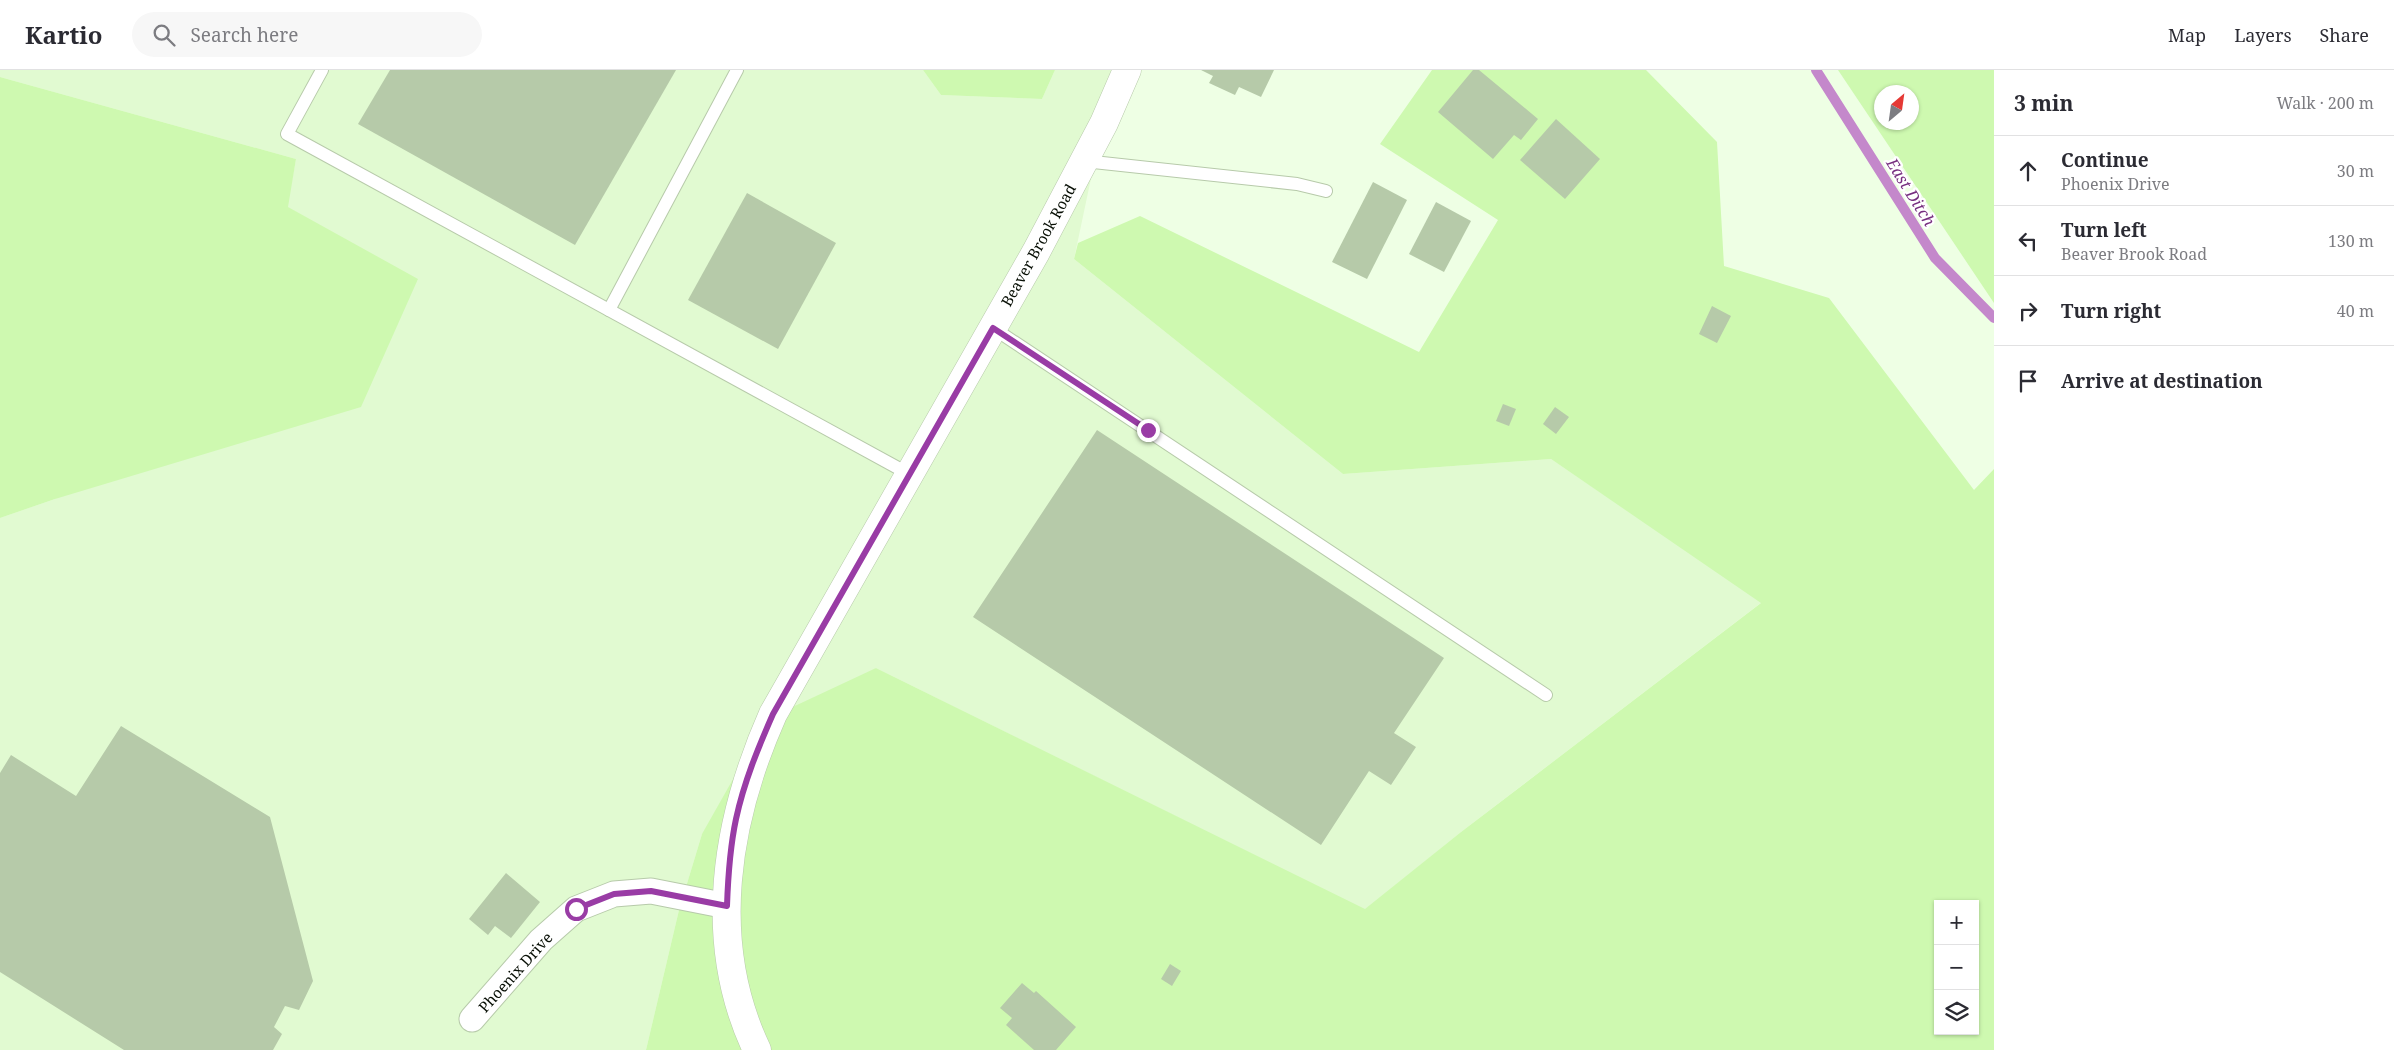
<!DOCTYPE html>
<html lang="en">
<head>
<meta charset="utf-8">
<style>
	body { margin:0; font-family:"Noto Serif",serif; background:#f7f7f7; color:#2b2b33 }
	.controls { position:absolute; right:15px; bottom:15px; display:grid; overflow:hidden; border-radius:0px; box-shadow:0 1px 4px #0004 }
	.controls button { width:45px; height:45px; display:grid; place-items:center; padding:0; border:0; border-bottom:1px solid #e1e1e2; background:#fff; color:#2b2b33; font:25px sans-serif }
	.compass { position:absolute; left:1874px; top:15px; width:45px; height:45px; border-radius:50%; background:#fff; box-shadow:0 1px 4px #0004; rotate:29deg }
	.stop { position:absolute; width:15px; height:15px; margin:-11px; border:4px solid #993ca5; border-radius:50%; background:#fff }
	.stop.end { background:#993ca5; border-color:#fff; box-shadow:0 1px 5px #0008 }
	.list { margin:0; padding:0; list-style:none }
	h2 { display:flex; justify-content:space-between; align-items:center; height:65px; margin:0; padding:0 20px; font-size:21px }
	h2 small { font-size:16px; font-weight:400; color:#7c7c81 }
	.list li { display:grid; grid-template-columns:32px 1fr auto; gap:15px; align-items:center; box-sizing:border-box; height:70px; padding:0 20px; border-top:1px solid #e1e1e2 }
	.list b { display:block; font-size:19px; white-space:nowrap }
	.list p { margin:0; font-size:16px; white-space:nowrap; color:#7c7c81 }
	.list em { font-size:16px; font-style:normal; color:#7c7c81 }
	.icon { flex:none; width:28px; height:28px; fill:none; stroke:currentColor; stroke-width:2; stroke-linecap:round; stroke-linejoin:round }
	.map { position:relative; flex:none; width:1994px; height:980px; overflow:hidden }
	header { display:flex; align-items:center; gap:30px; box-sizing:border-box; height:70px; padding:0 25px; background:#fff; border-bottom:1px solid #e1e1e2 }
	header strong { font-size:24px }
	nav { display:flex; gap:28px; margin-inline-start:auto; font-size:18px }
	.search { width:350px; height:45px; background:#f7f7f7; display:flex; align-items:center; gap:12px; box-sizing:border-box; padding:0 18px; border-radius:28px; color:#7c7c81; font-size:19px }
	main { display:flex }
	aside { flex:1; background:#fff }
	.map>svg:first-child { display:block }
</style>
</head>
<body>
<header>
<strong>Kartio</strong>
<div class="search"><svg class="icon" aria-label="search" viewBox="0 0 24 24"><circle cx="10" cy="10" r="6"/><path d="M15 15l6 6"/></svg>Search here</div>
<nav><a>Map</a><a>Layers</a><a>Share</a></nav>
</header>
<main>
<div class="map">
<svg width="1994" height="980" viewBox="0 0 1994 980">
	<rect width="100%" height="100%" fill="#eeffe4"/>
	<!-- built -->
	<polygon fill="#e1fad1" points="0,0 923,0 941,25 1042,29 1055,0 1128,0 1101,61 1074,189 1343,404 1551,389 1762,532 1461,762 1365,840 876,598 702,764 679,840 646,980 0,980 0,448 55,429 418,210 287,137 296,89 0,7"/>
	<!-- green -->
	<g fill="#cef9b0" fill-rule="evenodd">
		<polygon points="923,0 1055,0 1042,29 941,25"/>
		<path d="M1432 0H1646L1717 72 1724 196 1829 228 1974 420 1994 399V980H646L679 840 702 764 767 649 876 598 1365 839 1461 762 1761 533 1551 389 1343 404 1074 189 1078 173 1140 146 1419 282 1498 150 1380 74ZM1938 834H1975V961H1938Z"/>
		<path d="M1838 0H1994V233ZM1882 22H1912V52H1882Z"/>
		<polygon points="0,7 296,89 288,137 418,209 361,337 55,429 0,448"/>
	</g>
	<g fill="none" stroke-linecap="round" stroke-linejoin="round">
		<!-- stream -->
		<polyline stroke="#c488cb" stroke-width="10" points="1816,0 1935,188 1994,248"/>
	</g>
	<!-- building -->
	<g fill="#b6caa9">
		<polygon points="390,0 676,0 575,175 358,54"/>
		<polygon points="1201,0 1274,0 1261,27 1239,17 1235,25 1209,13 1213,6"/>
		<polygon points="1473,0 1479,0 1538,49 1521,70 1514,65 1493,89 1438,42"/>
		<polygon points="1556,49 1600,89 1565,129 1520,90"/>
		<polygon points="1373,112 1407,130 1367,209 1332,192"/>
		<polygon points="747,123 836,173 778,279 688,230"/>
		<polygon points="1436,132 1471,151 1444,202 1409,184"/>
		<polygon points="1712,236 1731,246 1717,273 1699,264"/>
		<polygon points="1503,334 1516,339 1509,356 1496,351"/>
		<polygon points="1555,337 1569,347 1556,364 1543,354"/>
		<polygon points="1097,360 1444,588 1394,663 1416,677 1391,715 1369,701 1321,775 973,547"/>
		<polygon points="121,656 270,747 313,911 299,940 285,936 274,957 282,964 273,980 124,980 0,902 0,703 11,685 76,726"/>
		<polygon points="506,803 540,832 511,868 495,856 488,865 469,849"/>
		<polygon points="1170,894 1181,901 1172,916 1161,909"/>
		<polygon points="1022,913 1034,923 1036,921 1076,957 1056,980 1034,980 1006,955 1012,948 1000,938"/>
	</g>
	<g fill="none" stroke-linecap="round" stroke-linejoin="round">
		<defs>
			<g id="service">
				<polyline points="322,0 287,64 909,404"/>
				<polyline points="1084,91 1297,114 1326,121"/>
				<polyline points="609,240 737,0"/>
				<polyline points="993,258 1546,625"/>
			</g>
			<polyline id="minor" points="472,949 541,870 576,839 614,824 651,821 727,836"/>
			<path id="tertiary" d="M757 980C705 871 726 750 773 644L1036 182 1104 53 1127 0"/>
		</defs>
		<!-- service casing -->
		<use href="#service" stroke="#b7caaa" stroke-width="14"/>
		<!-- minor casing -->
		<use href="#minor" stroke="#b7caaa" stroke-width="27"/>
		<!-- tertiary casing -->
		<use href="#tertiary" stroke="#b7caaa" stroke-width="29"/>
		<!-- service -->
		<use href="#service" stroke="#fff" stroke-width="12"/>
		<!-- minor -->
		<use href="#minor" stroke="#fff" stroke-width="25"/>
		<!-- tertiary -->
		<use href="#tertiary" stroke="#fff" stroke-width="28"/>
	</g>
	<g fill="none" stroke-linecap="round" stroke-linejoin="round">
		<!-- route -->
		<path stroke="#993ca5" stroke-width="6" d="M576 839 614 824 651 821 727 836C728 807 730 777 736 749 744 712 758 678 773 644L993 258 1148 360"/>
	</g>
	<g text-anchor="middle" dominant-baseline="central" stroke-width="4.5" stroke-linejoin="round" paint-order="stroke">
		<!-- street labels -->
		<g font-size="15" fill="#080f05" stroke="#fff">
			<text transform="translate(1038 175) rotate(-61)">Beaver Brook Road</text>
			<text transform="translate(515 902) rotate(-48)">Phoenix Drive</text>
		</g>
		<!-- water labels -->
		<g font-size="16" font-style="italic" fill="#762e7f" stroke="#fff">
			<text transform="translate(1911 122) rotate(58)">East Ditch</text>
		</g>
	</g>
</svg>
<div class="controls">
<button>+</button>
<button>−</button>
<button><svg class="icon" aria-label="layers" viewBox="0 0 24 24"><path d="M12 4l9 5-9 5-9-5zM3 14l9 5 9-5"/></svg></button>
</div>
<svg class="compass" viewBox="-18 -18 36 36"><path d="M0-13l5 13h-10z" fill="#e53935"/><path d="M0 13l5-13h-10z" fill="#7c7c81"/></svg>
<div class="stop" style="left:576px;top:839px"></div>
<div class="stop end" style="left:1148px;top:360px"></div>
</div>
<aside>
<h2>3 min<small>Walk · 200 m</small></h2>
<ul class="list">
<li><svg class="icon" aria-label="ahead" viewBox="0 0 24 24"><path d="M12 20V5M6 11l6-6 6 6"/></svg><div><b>Continue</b><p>Phoenix Drive</p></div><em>30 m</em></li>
<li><svg class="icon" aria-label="left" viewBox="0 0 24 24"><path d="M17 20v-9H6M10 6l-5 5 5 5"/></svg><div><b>Turn left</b><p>Beaver Brook Road</p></div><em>130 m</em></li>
<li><svg class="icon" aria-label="right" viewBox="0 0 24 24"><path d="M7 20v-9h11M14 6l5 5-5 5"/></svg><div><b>Turn right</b></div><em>40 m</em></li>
<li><svg class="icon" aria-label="arrive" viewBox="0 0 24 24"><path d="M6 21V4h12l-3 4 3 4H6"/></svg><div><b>Arrive at destination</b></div></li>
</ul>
</aside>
</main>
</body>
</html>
